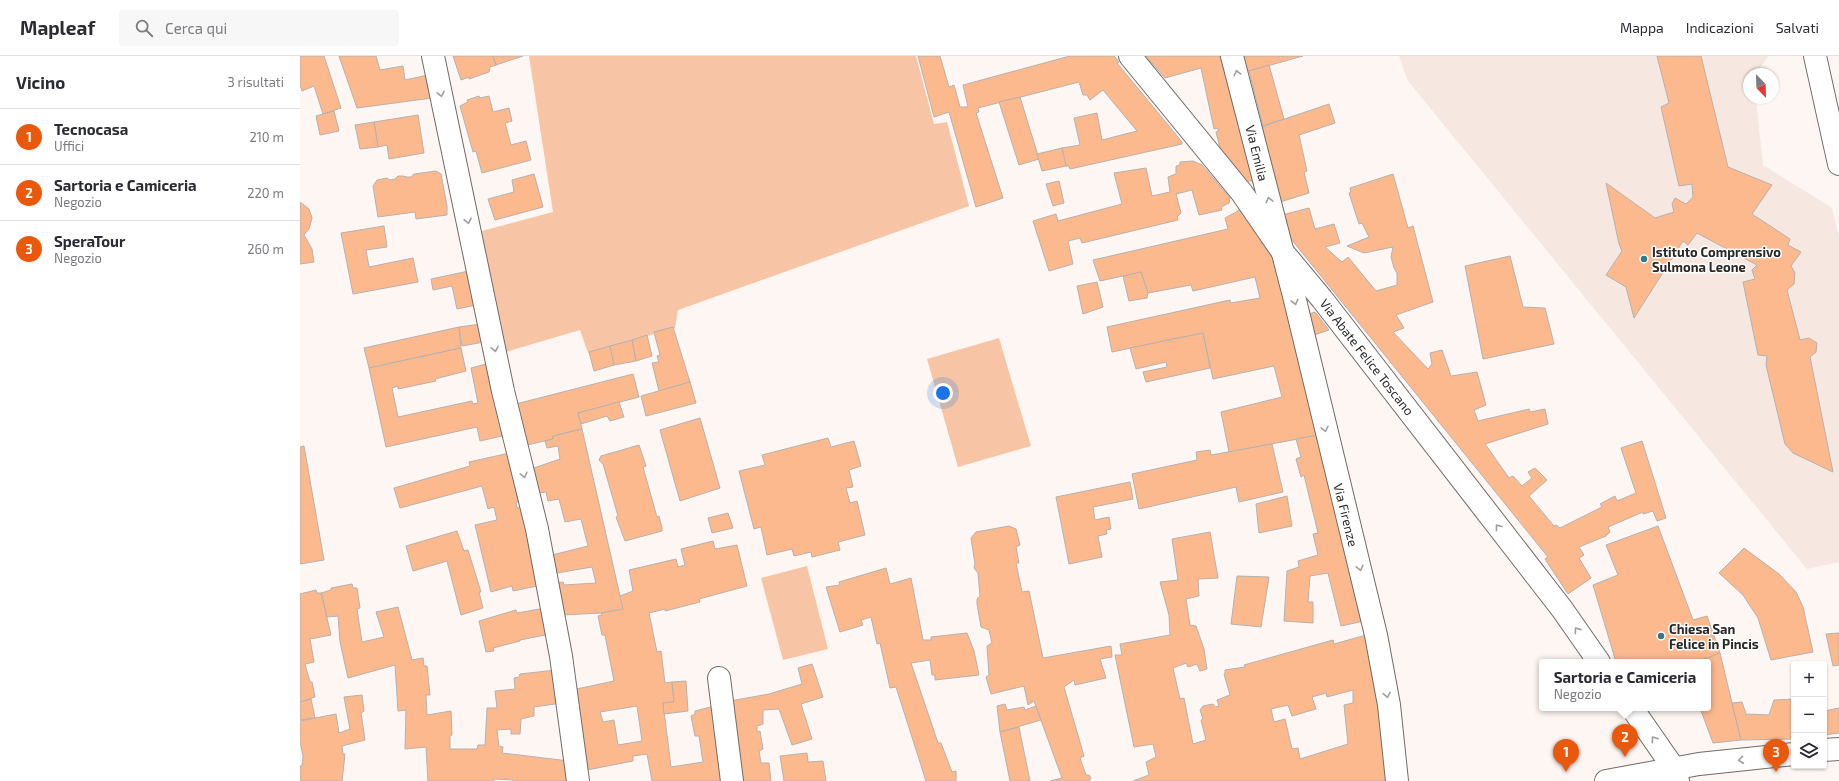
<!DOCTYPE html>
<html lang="it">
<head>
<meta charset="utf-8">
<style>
	body { margin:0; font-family:"Exo 2",sans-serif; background:#f7f7f7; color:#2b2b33 }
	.controls { position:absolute; right:12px; bottom:12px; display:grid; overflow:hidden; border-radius:4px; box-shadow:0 1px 3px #0004 }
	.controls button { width:36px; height:36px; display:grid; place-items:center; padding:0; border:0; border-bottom:1px solid #e1e1e2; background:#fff; color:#2b2b33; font:20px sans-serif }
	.compass { position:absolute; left:1443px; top:12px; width:36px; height:36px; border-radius:50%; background:#fff; box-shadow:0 1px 3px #0004; rotate:157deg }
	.you { position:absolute; left:643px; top:337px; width:14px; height:14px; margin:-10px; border:3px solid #fff; border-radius:50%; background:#1a73e8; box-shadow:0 0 0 6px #1a73e833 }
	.badge { display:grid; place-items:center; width:26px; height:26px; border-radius:50%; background:#ea580c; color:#fff; font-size:13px; font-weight:700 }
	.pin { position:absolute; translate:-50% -33px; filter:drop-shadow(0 1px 2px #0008) }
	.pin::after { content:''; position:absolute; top:21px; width:14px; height:12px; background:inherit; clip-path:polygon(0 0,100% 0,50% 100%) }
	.popup { position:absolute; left:1239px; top:603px; width:172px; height:52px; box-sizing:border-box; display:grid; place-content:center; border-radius:4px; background:#fff; filter:drop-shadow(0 1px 3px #0005); font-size:13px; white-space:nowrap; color:#7c7c81 }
	.popup b { font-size:15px; color:#2b2b33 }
	.popup::after { content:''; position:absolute; left:50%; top:100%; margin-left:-8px; border:8px solid transparent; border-top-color:#fff }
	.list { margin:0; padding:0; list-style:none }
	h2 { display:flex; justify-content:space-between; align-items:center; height:52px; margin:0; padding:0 16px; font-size:17px }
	h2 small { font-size:13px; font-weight:400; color:#7c7c81 }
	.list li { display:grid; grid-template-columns:26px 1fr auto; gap:12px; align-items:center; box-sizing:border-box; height:56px; padding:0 16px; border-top:1px solid #e1e1e2 }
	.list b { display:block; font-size:15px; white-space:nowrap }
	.list p { margin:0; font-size:13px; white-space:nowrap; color:#7c7c81 }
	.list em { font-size:13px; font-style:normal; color:#7c7c81 }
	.icon { flex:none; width:22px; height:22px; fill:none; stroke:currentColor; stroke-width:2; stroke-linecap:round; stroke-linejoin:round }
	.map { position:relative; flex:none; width:1539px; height:725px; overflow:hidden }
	header { display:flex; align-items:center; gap:24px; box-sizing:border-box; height:56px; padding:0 20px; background:#fff; border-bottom:1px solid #e1e1e2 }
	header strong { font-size:19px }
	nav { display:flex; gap:22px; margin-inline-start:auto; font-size:14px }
	.search { width:280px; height:36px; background:#f7f7f7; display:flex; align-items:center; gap:10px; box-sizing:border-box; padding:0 14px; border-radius:4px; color:#7c7c81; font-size:15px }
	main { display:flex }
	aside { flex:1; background:#fff }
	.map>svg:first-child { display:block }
</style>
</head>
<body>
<header>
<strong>Mapleaf</strong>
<div class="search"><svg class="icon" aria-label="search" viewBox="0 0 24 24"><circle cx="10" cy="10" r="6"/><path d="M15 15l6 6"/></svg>Cerca qui</div>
<nav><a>Mappa</a><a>Indicazioni</a><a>Salvati</a></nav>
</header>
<main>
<aside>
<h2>Vicino<small>3 risultati</small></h2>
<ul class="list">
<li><span class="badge">1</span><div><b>Tecnocasa</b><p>Uffici</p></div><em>210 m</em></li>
<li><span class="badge">2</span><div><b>Sartoria e Camiceria</b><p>Negozio</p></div><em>220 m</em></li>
<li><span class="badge">3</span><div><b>SperaTour</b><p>Negozio</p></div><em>260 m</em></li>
</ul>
</aside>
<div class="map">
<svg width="1539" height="725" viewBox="0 0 1539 725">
	<rect width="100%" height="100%" fill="#fdf6f2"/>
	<!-- built -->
	<polygon fill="#f6e8e0" points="1099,0 1469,0 1455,18 1449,18 1449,42 1456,42 1463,109 1532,152 1539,182 1539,506 1507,513 1108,25"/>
	<!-- green -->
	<g fill="#f7c5a6">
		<polygon points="229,0 616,0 634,68 647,66 669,150 378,254 375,272 288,297 280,274 202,297 178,176 253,156"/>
		<polygon points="699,282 731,390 658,411 627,303"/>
		<polygon points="507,510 528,593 483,604 461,522"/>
	</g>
	<!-- building -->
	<g fill="#fdb98e" stroke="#b7b1ad" fill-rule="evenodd">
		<polygon points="0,0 24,0 41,52 23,58 14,30 2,35 0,29"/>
		<polygon points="39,0 76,0 80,14 103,10 105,24 128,19 132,42 57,52"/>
		<polygon points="153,0 193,0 196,9 190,11 189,16 169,23 169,21 161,24"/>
		<polygon points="193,0 223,0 196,9"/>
		<polygon points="618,0 640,0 649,31 654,29 660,51 668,51 663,29 770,0 814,0 819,6 817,7 882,86 882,88 770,113 769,110 766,110 762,92 780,89 774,62 797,57 802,84 837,75 803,34 790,44 787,39 783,39 779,26 678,52 679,56 676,57 703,142 676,151 649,56 634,61"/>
		<polygon points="846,0 928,0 956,124 944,126 925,102 920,92 916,76 918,75 918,72 914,73 901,12 865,22"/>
		<polygon points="942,0 1003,0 949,15 945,12"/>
		<polygon points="1357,0 1401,0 1428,111 1472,129 1452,158 1490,183 1488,189 1501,196 1491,210 1495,217 1494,228 1487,234 1500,284 1509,282 1517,287 1516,296 1510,301 1533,416 1493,397 1485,388 1466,309 1467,300 1458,299 1443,226 1455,223 1452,214 1457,209 1397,177 1388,189 1383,185 1334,262 1326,231 1306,219 1322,195 1319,188 1306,127 1355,162 1374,156 1372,148 1375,142 1386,148 1393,141 1392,128 1379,130 1361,51 1369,47"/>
		<polygon points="969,9 984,63 963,70 949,15"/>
		<polygon points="179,40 180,42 189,40 193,56 209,52 212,65 205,67 211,89 226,85 231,104 182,117 176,95 173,96 160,50 168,46 167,44"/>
		<polygon points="720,41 739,103 719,109 699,46"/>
		<polygon points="1029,48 1035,67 999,79 1007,115 1004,116 1009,137 980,146 975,120 973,120 961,71"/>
		<polygon points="34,55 39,75 20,79 16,60"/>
		<polygon points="118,59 124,97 89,103 87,89 78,91 74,66"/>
		<polygon points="74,66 78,91 60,93 55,69"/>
		<polygon points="762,92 766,110 742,115 737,98"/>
		<polygon points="893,105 902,109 930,142 929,147 921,151 922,154 899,159 892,134 876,138 881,157 877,161 878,164 782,187 780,182 768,185 773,208 749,215 733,165 756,158 758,165 822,148 814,117 846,112 852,140 870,136 868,121 876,118 876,110 880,109 880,106"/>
		<polygon points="136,115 141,118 147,150 147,159 116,163 115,156 78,161 73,130 77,124 87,122 90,124 95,123 98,120 103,120 107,121 111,121 114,118"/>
		<polygon points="234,118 243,151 195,164 188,143 214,136 212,124"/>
		<polygon points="1093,118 1108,172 1113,170 1133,246 1096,259 1104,272 1093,276 1128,313 1132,308 1130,297 1142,294 1151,320 1177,316 1186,349 1174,354 1178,365 1229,353 1230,356 1245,353 1248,368 1185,388 1209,422 1213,420 1222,430 1232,422 1228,416 1235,412 1247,424 1229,440 1254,470 1256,469 1260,472 1302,451 1300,448 1315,440 1317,445 1336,437 1321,392 1342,385 1366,462 1357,465 1353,455 1343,458 1343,456 1308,471 1310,476 1306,480 1279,491 1284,499 1279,502 1291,522 1268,538 1245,503 1248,501 987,178 982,159 1009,152 1015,173 1034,168 1040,187 1025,191 1042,206 1048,201 1076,235 1097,229 1097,217 1094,212 1091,201 1093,191 1064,197 1047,190 1069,181 1062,167 1059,168 1049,137 1051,136 1050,132"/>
		<polygon points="759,125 764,147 753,150 746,128"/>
		<polygon points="0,146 9,153 12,162 9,173 4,179 12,193 14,206 0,208"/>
		<polygon points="940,154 965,185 961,187 975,204 1019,379 929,396 921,356 982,341 974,310 913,323 903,277 812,296 807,271 930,244 931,247 960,242 955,221 893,235 891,229 848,237 841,216 800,225 793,204 928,173 925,162"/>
		<polygon points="84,170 87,191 66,194 69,211 113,202 118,226 53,238 41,177"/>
		<polygon points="1210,200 1223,251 1245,252 1254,288 1183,303 1165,210"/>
		<polygon points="169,215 176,249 157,253 152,230 133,234 131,223"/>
		<polygon points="841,216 848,237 847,242 829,245 823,220"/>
		<polygon points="797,226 803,251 783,258 777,230"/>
		<polygon points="1015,256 1029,274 1014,279 1009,258"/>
		<polygon points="181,268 184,286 162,290 159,271"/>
		<polygon points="159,271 161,292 69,312 64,292"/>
		<polygon points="373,271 390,326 359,335 352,307 359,306 357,300 360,299 354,276"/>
		<polygon points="903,277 910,312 846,326 843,316 867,311 866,306 836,313 830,292"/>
		<polygon points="347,279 352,300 336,305 332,284"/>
		<polygon points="332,284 336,305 314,309 310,290"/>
		<polygon points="310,290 314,309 294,315 289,296"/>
		<polygon points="161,292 166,315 135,323 136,325 98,333 98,330 92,332 98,361 172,345 173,348 178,347 171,312 190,307 202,380 180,385 177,371 86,391 69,312"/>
		<polygon points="333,318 339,341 278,357 282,373 253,380 253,383 227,389 212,349"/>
		<polygon points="390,326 396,347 346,360 341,340"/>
		<polygon points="319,346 324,361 310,365 307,360 281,368 278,357"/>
		<polygon points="400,362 420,432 380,445 360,374"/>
		<polygon points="282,373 323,553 301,557 262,559 254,527 263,526 264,529 296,527 292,511 257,517 252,499 288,490 281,463 265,466 259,443 248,445 246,436 238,437 231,413 260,403 258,390 247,392 245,385 253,383 253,380"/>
		<polygon points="1019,379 1064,565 1041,570 1028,517 1010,520 1008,546 1013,546 1013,567 984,565 987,515 999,511 998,505 1018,499 1013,478 1018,477 1004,419 1001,421 996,403 1001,401 996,383"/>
		<polygon points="528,382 531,391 554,385 561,410 549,414 553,431 546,432 550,447 557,445 565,479 538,486 540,494 512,501 511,496 494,500 492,493 467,499 461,471 454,473 439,415 465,409 462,399"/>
		<polygon points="972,388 983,436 939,446 936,431 839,453 832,418 897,404 896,396 910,394 911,399"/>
		<polygon points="339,389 346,410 343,411 357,461 359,460 362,472 362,475 325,485 316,461 318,460 303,408 299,404 301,400"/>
		<polygon points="4,390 24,504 0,508 0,391"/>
		<polygon points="214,396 222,444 216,446 217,452 222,451 237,530 213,535 212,530 191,536 175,469 197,464 194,451 188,453 182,430 100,452 94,432 170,410 169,406"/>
		<polygon points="830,426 833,443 793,451 795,464 809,461 811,473 806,474 807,478 798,480 802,501 769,508 756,441"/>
		<polygon points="987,440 992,470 959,477 956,448"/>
		<polygon points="428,457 433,472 412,477 408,462"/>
		<polygon points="709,470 716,473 720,489 716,491 719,507 716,507 722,536 729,535 743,602 811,590 812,601 800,603 806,622 775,629 774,624 764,631 784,700 780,702 786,719 789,719 791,722 789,725 750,725 762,722 734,645 728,649 724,630 691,638 686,621 689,619 687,590 692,587 689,574 681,571 677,548 677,543 680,540 678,517 674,512 675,508 671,482 676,476"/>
		<polygon points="1358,470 1393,564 1407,560 1420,597 1397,606 1316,606 1293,529 1318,519 1306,489"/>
		<polygon points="157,475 164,495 168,494 181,536 179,536 183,552 161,559 147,505 113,515 106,490"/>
		<path d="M910 476 918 522 898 523 899 540 886 543 890 569 896 570 904 593 907 613 900 615 897 608 888 611 886 607 873 612 880 643 884 642 893 688 906 684 901 664 903 663 900 654 903 650 913 648 915 651 919 650 917 644 930 639 924 618H925V614L945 611 944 609 1033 584 1034 588 1066 579 1073 600 1087 725H833L849 719 846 706 856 701 853 688 834 691 815 599H822L820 588 870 579 869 559 860 526 878 524 872 483ZM1053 634V647L1044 649 1048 688 1000 703 998 692 992 693 985 663 974 666 971 653 988 649 992 660 1016 653 1012 641 1026 637 1027 641Z"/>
		<path d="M413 485 415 493 437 489 447 530 399 543 400 546 365 555V553L349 557 357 596 361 595 365 627 372 626 374 646 363 647 371 711 403 706 399 680H395L391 660 395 658V655L418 649 427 725H352L347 698 333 700V705L287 714 272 634 314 625 305 579H302L298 560 302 559 301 557 323 553 320 540 333 535 329 514 376 503 378 511 385 509 381 493ZM337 650 342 685 318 689 314 664 303 666 300 656Z"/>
		<polygon points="1444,492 1479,518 1496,536 1503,551 1513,596 1471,604 1458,562 1443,539 1419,517"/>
		<polygon points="586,512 590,528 611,522 623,584 631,584 631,581 667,577 674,595 679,619 635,624 635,619 632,619 630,604 611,607 638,687 641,687 652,716 656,715 656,725 626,725 596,631 590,632 580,587 577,588 571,561 561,564 563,569 540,576 526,531 540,529 539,526"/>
		<polygon points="937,520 969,521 961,571 931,568"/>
		<polygon points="52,528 53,532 57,532 60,552 57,553 62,586 84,581 76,556 98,551 112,604 123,602 124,610 127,610 130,639 126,639 127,659 151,655 152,679 150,680 150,693 177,693 178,689 185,689 187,652 197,652 195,635 215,633 214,622 219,621 220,618 256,614 262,647 234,651 234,660 221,663 220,678 211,678 211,673 197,674 199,690 203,691 202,697 269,705 271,725 213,725 213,724 194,723 194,725 128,725 126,691 105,693 106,654 98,655 95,609 48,622 40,586 38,560 27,561 21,537 31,534 31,532"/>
		<polygon points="16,534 17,537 21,537 31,579 10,583 14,606 5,608 10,626 12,626 15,641 0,646 0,538"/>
		<polygon points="245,552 250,578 220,584 220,585 193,592 194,595 186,596 179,565 216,554 217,557"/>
		<polygon points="1539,577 1539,609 1533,610 1526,578"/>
		<polygon points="1420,597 1441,684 1413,687 1400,652 1408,652 1408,606 1397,606"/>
		<polygon points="512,608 523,641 501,648 512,683 492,689 479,653 463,654 463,668 457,670 457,676 460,675 463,693 459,695 461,707 469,707 471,725 439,725 430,645 469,638 502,628 498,612"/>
		<polygon points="386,625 388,655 364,658 363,647 374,646 372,626"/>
		<polygon points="62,639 64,655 61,657 65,684 42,690 43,698 45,698 42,725 0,725 0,710 2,710 3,700 0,685 0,665 36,658 39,677 50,673 44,641"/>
		<polygon points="11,643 15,662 0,664 0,646"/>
		<polygon points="1494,643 1494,683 1441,684 1432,647 1442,646 1446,658 1469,659 1474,644"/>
		<polygon points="705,648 707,654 724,651 725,654 736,650 741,664 700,676 697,650"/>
		<polygon points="1539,652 1539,677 1524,679 1524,655"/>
		<polygon points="719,671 730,725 710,725 700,676"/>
		<polygon points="507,697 508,706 523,705 526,725 484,725 480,700"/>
	</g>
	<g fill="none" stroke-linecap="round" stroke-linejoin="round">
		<defs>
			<g id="minor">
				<polyline points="133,0 203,335 237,473 261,600 278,725"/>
				<polyline points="830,0 942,137 982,195 1022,243 1262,553 1299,606"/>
				<polyline points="932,0 994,240 1076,579 1089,649 1097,725"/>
				<polyline points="1515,0 1539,108"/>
				<polyline points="419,622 432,725"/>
				<polyline points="1332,652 1375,714 1378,725"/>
				<polyline points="1524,694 1539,693"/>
				<polyline points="1306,725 1399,708 1494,698"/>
			</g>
		</defs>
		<!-- minor casing -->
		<use href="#minor" stroke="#706b68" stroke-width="24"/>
		<!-- minor -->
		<use href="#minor" stroke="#fff" stroke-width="22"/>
	</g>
	<!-- one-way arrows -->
	<defs><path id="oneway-chevron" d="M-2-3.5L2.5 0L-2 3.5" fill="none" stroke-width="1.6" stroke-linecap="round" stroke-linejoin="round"/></defs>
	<g stroke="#a09f9e">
		<use href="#oneway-chevron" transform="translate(937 17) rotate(-104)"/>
		<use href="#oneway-chevron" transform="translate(141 38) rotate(78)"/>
		<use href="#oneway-chevron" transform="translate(969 144) rotate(-104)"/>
		<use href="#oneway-chevron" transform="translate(168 165) rotate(78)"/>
		<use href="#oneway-chevron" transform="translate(995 246) rotate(76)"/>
		<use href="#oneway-chevron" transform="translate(195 293) rotate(78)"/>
		<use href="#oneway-chevron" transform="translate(1025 373) rotate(77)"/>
		<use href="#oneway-chevron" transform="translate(224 419) rotate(76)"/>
		<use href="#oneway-chevron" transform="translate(1198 471) rotate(-128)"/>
		<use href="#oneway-chevron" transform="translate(1060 512) rotate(76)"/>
		<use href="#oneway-chevron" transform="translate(1277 574) rotate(-125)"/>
		<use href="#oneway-chevron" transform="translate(1087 639) rotate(80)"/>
		<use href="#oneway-chevron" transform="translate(1354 683) rotate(-125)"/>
		<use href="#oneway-chevron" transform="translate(1441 704) rotate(174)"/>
	</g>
	<!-- markers -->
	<g fill="#367889" stroke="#fff" stroke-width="1.5">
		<circle cx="1344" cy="203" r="4"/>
		<circle cx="1361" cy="580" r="4"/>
	</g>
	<g text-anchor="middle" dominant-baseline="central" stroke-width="3" stroke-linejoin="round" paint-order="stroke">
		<!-- street labels -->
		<g font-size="13" fill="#2b2927" stroke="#fff">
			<text transform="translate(957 97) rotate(76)">Via Emilia</text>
			<text transform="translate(1067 301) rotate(52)">Via Abate Felice Toscano</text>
			<text transform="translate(1046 459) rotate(76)">Via Firenze</text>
		</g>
		<!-- poi labels -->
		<g font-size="13" font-weight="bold" fill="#2b2927" stroke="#fff" text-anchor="start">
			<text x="1352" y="196">Istituto Comprensivo<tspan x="1352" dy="15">Sulmona Leone</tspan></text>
			<text x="1369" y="573">Chiesa San<tspan x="1369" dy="15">Felice in Pincis</tspan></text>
		</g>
	</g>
</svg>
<div class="controls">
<button>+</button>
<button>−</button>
<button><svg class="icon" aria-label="layers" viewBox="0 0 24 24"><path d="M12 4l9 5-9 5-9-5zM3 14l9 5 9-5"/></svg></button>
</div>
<svg class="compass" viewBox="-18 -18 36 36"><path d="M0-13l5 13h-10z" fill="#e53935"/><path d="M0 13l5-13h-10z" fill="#7c7c81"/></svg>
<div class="you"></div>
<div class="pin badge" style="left:1266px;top:716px">1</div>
<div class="pin badge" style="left:1325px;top:701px">2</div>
<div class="popup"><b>Sartoria e Camiceria</b>Negozio</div>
<div class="pin badge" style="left:1476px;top:716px">3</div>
</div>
</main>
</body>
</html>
